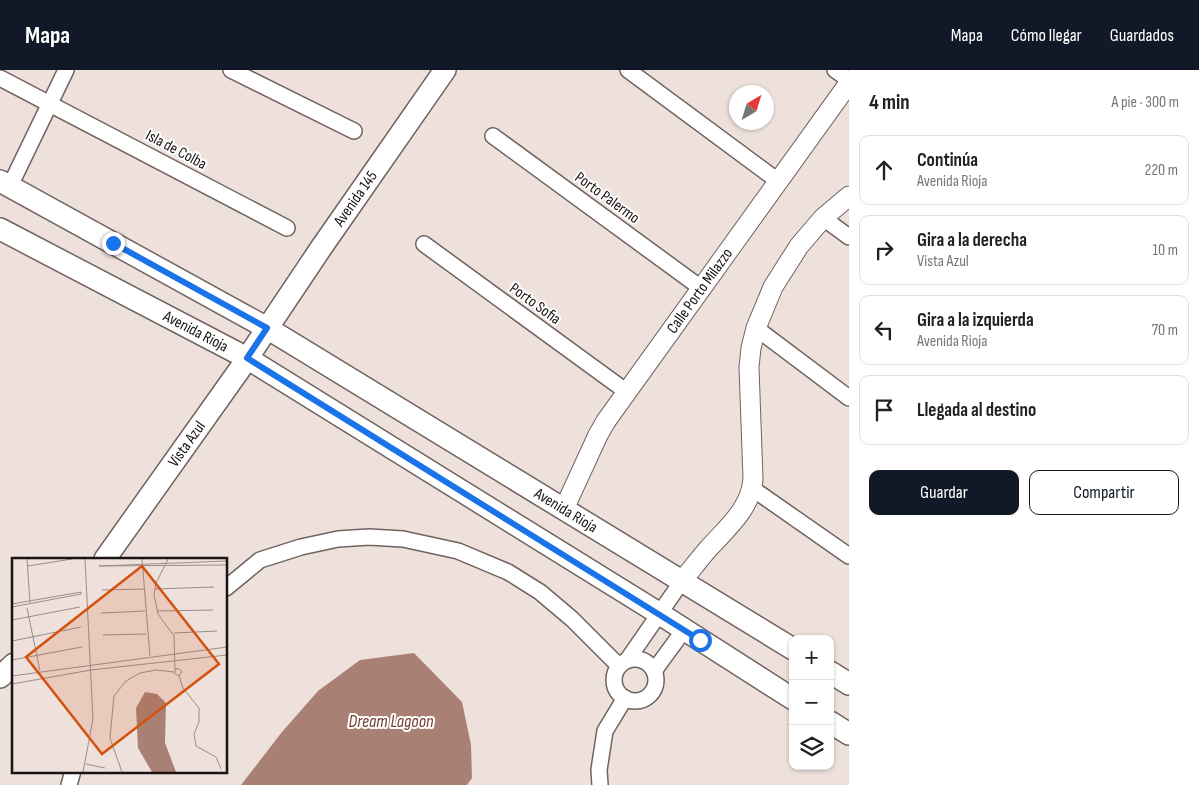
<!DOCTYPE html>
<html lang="es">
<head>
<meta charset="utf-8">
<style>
	body { margin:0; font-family:"Sofia Sans Condensed",sans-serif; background:#f6f6f6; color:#222 }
	.controls { position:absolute; right:15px; bottom:15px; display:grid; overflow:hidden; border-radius:10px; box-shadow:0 1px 4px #0004 }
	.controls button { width:45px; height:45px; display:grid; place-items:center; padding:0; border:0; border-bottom:1px solid #e0e0e0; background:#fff; color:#222; font:25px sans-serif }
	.compass { position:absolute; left:729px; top:15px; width:45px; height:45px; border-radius:50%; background:#fff; box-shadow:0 1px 4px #0004; rotate:38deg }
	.stop { position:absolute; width:15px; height:15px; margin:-11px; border:4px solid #1a73e8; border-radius:50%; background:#fff }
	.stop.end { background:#1a73e8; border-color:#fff; box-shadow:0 1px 5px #0008 }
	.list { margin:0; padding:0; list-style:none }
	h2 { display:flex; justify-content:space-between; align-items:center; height:65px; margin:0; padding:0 20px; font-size:21px }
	h2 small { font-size:16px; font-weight:400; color:#767676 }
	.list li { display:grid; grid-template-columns:32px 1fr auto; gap:15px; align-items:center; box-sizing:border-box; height:70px; margin:0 10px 10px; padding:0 10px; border:1px solid #e0e0e0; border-radius:10px }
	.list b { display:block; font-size:19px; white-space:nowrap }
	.list p { margin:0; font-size:16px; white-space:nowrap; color:#767676 }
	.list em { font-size:16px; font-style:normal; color:#767676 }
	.actions { display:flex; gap:10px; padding:15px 20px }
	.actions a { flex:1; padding:11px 0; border:1px solid #111827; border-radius:10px; text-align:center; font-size:18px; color:#111827 }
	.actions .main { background:#111827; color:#fff }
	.icon { flex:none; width:28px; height:28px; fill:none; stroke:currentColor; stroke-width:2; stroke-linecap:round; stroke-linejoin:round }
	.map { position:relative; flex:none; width:849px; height:715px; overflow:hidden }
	header { display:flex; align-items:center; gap:30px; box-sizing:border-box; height:70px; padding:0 25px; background:#111827; color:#fff }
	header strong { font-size:24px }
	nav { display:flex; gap:28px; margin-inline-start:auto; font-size:18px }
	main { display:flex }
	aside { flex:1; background:#fff }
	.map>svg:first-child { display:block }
</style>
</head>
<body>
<header>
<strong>Mapa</strong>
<nav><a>Mapa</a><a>Cómo llegar</a><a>Guardados</a></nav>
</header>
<main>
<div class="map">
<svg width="849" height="715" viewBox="0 0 849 715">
	<rect width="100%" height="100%" fill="#eee0db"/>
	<!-- water -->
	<polygon fill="#a88074" points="414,583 462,632 471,675 472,708 467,715 241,715 282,662 318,621 360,590"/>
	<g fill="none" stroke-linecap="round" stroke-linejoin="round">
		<defs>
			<g id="minor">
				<polyline points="231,0 354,61"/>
				<polyline points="628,0 778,111"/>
				<polyline points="835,0 849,10"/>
				<polyline points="0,8 287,158"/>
				<polyline points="493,66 701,218"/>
				<polyline points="10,116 66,0"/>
				<polyline points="823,148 849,167"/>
				<polyline points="424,174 627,322"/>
				<polyline points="756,258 849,328"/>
				<polyline points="753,419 849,486"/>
				<polyline points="226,518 260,490 301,477 338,469 369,467 403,469 458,481 508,502 540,522 572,549 618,595"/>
				<circle cx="635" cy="610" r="21"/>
				<polyline points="628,589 682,511"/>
				<polyline points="654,601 684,560"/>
				<polyline points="69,715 73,701"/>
				<polyline points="600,715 599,700 605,661 625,628"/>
			</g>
			<g id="tertiary">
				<path id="s1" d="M564 439 598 365 606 351 849 13"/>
				<path d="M682 511C691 500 700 488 709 478 728 457 751 438 753 409L749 297 751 278 756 258 773 217 799 176 823 148 849 126"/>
			</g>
			<g id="secondary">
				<path id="s2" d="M0 111 267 258 793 579"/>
				<path id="s3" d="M0 159 247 288 660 544 793 629"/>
				<path id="s4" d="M105 489 240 299 321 178 445 0"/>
				<polyline points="830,602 849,614"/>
				<polyline points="0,607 14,594"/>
				<polyline points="830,652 849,664"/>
			</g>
		</defs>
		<!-- minor casing -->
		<use href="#minor" stroke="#70635f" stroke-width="18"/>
		<!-- tertiary casing -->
		<use href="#tertiary" stroke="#70635f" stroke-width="21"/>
		<!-- secondary casing -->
		<use href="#secondary" stroke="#70635f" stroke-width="24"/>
		<!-- minor -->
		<use href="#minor" stroke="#fff" stroke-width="15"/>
		<!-- tertiary -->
		<use href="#tertiary" stroke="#fff" stroke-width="19"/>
		<!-- secondary -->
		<use href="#secondary" stroke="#fff" stroke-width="21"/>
	</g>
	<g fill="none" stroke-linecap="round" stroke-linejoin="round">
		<!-- route -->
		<polyline stroke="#1a73e8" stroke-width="6" points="113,173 267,258 247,288 700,570"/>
	</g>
	<g text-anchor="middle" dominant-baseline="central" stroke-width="4" stroke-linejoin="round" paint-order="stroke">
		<!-- street labels -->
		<g font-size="16" fill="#191413" stroke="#fff">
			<text transform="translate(176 80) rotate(28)">Isla de Colba</text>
			<text stroke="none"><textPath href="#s4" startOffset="439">Avenida 145</textPath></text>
			<text transform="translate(607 128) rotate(36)">Porto Palermo</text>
			<text stroke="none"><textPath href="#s1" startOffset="258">Calle Porto Milazzo</textPath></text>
			<text transform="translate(535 234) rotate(36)">Porto Sofia</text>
			<text stroke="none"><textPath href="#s3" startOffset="221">Avenida Rioja</textPath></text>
			<text stroke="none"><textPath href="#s4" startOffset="141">Vista Azul</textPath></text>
			<text stroke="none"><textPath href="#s2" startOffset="655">Avenida Rioja</textPath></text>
		</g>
		<!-- water labels -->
		<g font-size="18" font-style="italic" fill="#753d2d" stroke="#fff">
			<text x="391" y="651">Dream Lagoon</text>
		</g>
	</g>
	<!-- overview -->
	<g transform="translate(12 488)">
		<rect width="215" height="215" fill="#eee0db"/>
		<path d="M133 134 145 136 154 145 153 185 164 214H140L126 190 124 150Z" fill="#a88074"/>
		<path fill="none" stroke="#998e8b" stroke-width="1" d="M15 1 18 45M130 1 138 98M156 1 144 25 142 37 146 56 162 78 163 112M215 3 87 8 215 7M16 8 60 1M143 31 202 29M90 32 132 31M0 46 69 34V36L0 49M15 50 28 113M145 53 201 52M89 55 133 53M0 62 68 49M162 75 205 73M91 77 134 76M0 83 69 69M0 102 70 89M0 118 215 89M167 118 162 115 165 110 170 113 167 118 171 130 187 150V164L182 176 184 188 204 199 209 211M0 126 79 112 215 97M74 206 93 210M71 214 81 161 73 1M110 214 98 180 102 138 114 123 128 115 144 112 162 114"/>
		<path fill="#d3520d" fill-opacity="0.15" stroke="#d3520d" stroke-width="2.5" d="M130 8 207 106 90 196 14 99Z"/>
		<rect width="215" height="215" fill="none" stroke="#191413" stroke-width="2.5"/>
	</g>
</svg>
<div class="controls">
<button>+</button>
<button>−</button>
<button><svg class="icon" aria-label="layers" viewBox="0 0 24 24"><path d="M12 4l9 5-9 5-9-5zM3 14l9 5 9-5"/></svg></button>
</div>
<svg class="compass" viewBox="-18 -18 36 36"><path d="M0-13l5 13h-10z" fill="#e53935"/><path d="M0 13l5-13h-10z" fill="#767676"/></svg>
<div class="stop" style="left:700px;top:570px"></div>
<div class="stop end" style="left:113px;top:173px"></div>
</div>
<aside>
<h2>4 min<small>A pie · 300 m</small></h2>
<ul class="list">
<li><svg class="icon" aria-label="ahead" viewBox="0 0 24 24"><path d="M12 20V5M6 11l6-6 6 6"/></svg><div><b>Continúa</b><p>Avenida Rioja</p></div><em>220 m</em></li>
<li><svg class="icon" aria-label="right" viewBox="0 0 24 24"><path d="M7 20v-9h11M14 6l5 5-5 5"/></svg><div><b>Gira a la derecha</b><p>Vista Azul</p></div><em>10 m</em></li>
<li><svg class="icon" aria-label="left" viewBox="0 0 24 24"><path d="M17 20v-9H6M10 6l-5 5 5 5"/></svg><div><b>Gira a la izquierda</b><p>Avenida Rioja</p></div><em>70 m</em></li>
<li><svg class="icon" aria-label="arrive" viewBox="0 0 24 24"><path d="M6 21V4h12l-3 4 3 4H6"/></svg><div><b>Llegada al destino</b></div></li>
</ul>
<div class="actions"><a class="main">Guardar</a><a>Compartir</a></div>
</aside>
</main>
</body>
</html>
